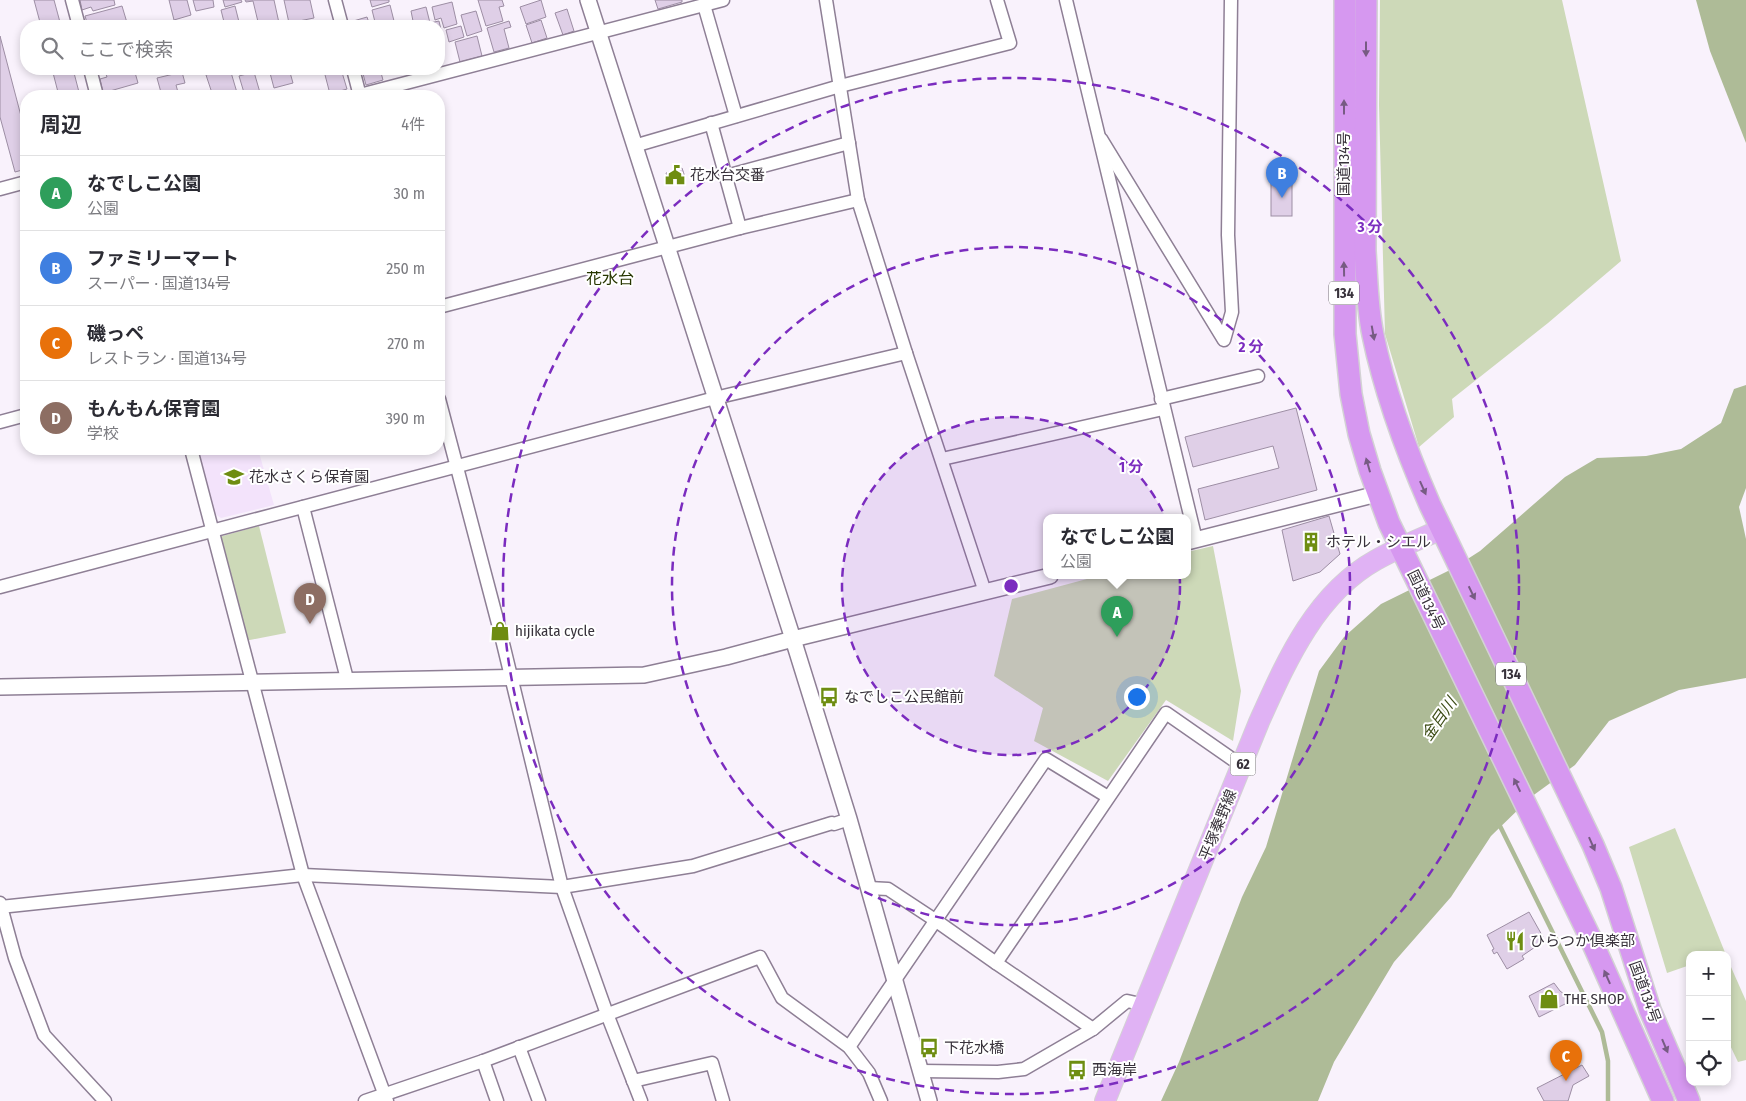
<!DOCTYPE html>
<html lang="ja">
<head>
<meta charset="utf-8">
<style>
	body { margin:0; font-family:"Fira Sans Condensed","Noto Sans JP",sans-serif; background:#f7f7f7; color:#2b2b33 }
	.controls { position:absolute; right:15px; bottom:15px; display:grid; overflow:hidden; border-radius:10px; box-shadow:0 2px 8px #0003 }
	.controls button { width:45px; height:45px; display:grid; place-items:center; padding:0; border:0; border-bottom:1px solid #e1e1e2; background:#fff; color:#2b2b33; font:25px sans-serif }
	.you { position:absolute; left:1136px; top:696px; width:18px; height:18px; margin:-12px; border:4px solid #fff; border-radius:50%; background:#1a73e8; box-shadow:0 0 0 8px #1a73e833 }
	.badge { display:grid; place-items:center; width:32px; height:32px; border-radius:50%; background:#6e8d11; color:#fff; font-size:16px; font-weight:700 }
	.pin { position:absolute; translate:-50% -41px; filter:drop-shadow(0 1px 2px #0008) }
	.pin::after { content:''; position:absolute; top:26px; width:18px; height:15px; background:inherit; clip-path:polygon(0 0,100% 0,50% 100%) }
	.popup { position:absolute; left:1043px; top:514px; width:148px; height:65px; box-sizing:border-box; display:grid; place-content:center; border-radius:10px; background:#fff; filter:drop-shadow(0 1px 4px #0005); font-size:16px; white-space:nowrap; color:#7c7c81 }
	.popup b { font-size:19px; color:#2b2b33 }
	.popup::after { content:''; position:absolute; left:50%; top:100%; margin-left:-10px; border:10px solid transparent; border-top-color:#fff }
	.list { margin:0; padding:0; list-style:none }
	h2 { display:flex; justify-content:space-between; align-items:center; height:65px; margin:0; padding:0 20px; font-size:21px }
	h2 small { font-size:16px; font-weight:400; color:#7c7c81 }
	.list li { display:grid; grid-template-columns:32px 1fr auto; gap:15px; align-items:center; box-sizing:border-box; height:75px; padding:0 20px; border-top:1px solid #e1e1e2 }
	.list b { display:block; font-size:19px; white-space:nowrap }
	.list p { margin:0; font-size:16px; white-space:nowrap; color:#7c7c81 }
	.list em { font-size:16px; font-style:normal; color:#7c7c81 }
	.icon { flex:none; width:28px; height:28px; fill:none; stroke:currentColor; stroke-width:2; stroke-linecap:round; stroke-linejoin:round }
	.map { position:relative; flex:none; width:1746px; height:1101px; overflow:hidden }
	.search { position:absolute; background:#fff; box-shadow:0 2px 8px #0003; left:20px; top:20px; width:425px; height:55px; display:flex; align-items:center; gap:12px; box-sizing:border-box; padding:0 18px; border-radius:20px; color:#7c7c81; font-size:19px }
	.panel { position:absolute; background:#fff; box-shadow:0 2px 8px #0003; left:20px; top:90px; width:425px; height:365px; border-radius:20px }
	.map>svg:first-child { display:block }
</style>
</head>
<body>
<div class="map">
<svg width="1746" height="1101" viewBox="0 0 1746 1101">
	<rect width="100%" height="100%" fill="#f9f2fc"/>
	<!-- built -->
	<polygon fill="#f3e3fb" points="195,449 258,449 274,505 221,518 212,512"/>
	<!-- green -->
	<g fill="#cdd9b8">
		<polygon points="1380,0 1562,0 1621,261 1548,323 1452,399 1454,417 1419,447 1385,334 1379,105"/>
		<polygon points="259,526 286,633 245,641 219,537"/>
		<polygon points="1213,546 1241,691 1233,741 1166,700 1108,781 1034,741 1043,708 994,676 1012,599 1098,576 1187,576 1187,552"/>
		<polygon points="1675,828 1726,955 1690,955 1690,965 1667,973 1629,847"/>
		<polygon points="1727,958 1746,1001 1746,1060 1738,1062 1727,1039"/>
	</g>
	<!-- water -->
	<g fill="#aebb97">
		<polygon points="1696,0 1746,0 1746,143 1710,51"/>
		<polygon points="1746,385 1746,488 1739,507 1746,539 1746,678 1679,690 1609,721 1575,765 1531,797 1491,836 1451,897 1394,962 1334,1062 1318,1101 1161,1101 1179,1062 1242,897 1266,847 1319,671 1344,637 1381,604 1452,569 1480,551 1565,477 1597,458 1646,456 1681,449 1721,423 1734,389"/>
	</g>
	<g fill="none" stroke-linecap="round" stroke-linejoin="round">
		<!-- stream -->
		<polyline stroke="#aebb97" stroke-width="4.5" points="1498,822 1602,1032 1608,1061 1608,1101"/>
	</g>
	<!-- building -->
	<g fill="#dfcfe7" stroke="#9d8ea4">
		<polygon points="34,0 54,0 61,26 41,26"/>
		<polygon points="80,0 114,0 115,5 93,11 91,7 82,10"/>
		<polygon points="169,0 187,0 191,15 174,20"/>
		<polygon points="193,0 213,0 214,7 196,11"/>
		<polygon points="223,0 241,0 242,2 225,7"/>
		<polygon points="245,0 274,0 279,23 259,26 253,1 246,2"/>
		<polygon points="284,0 310,0 314,18 289,23"/>
		<polygon points="370,0 389,0 389,2 372,7"/>
		<polygon points="478,0 502,0 504,6 499,7 503,21 486,26"/>
		<polygon points="541,0 546,17 526,24 520,7"/>
		<polygon points="655,0 682,0 682,2 658,9"/>
		<polygon points="452,2 457,24 444,28 441,18 435,20 432,7"/>
		<polygon points="390,5 394,21 376,26 372,10"/>
		<polygon points="122,6 128,26 88,26 85,16"/>
		<polygon points="235,6 240,26 225,26 221,10"/>
		<polygon points="426,7 430,23 439,21 442,34 439,34 439,26 414,26 411,11"/>
		<polygon points="567,9 574,31 563,35 555,13"/>
		<polygon points="476,11 482,31 467,36 461,15"/>
		<polygon points="367,17 370,26 352,26 350,22"/>
		<polygon points="541,20 547,38 532,43 526,25"/>
		<polygon points="509,21 511,27 504,29 509,48 494,52 487,28"/>
		<polygon points="461,26 464,37 449,42 446,30"/>
		<polygon points="0,36 26,135 26,169 15,172 0,117"/>
		<polygon points="477,36 482,56 460,62 455,42"/>
		<polygon points="52,69 73,69 80,96 59,96"/>
		<polygon points="104,69 134,69 138,83 103,93 100,79 107,77"/>
		<polygon points="227,69 230,69 238,96 213,96 206,75"/>
		<polygon points="289,69 293,83 274,88 270,73"/>
		<polygon points="333,69 341,69 347,89 330,94 324,71"/>
		<polygon points="366,69 380,69 383,80 366,85 362,70"/>
		<polygon points="182,72 185,83 176,85 179,96 162,96 157,78"/>
		<polygon points="254,72 261,96 245,96 239,76"/>
		<polygon points="682,168 685,177 669,182 666,173"/>
		<rect x="1271" y="179" width="21" height="37"/>
		<polygon points="1296,408 1317,490 1205,520 1198,489 1279,468 1273,446 1193,467 1185,437"/>
		<polygon points="1329,516 1340,554 1320,572 1293,581 1282,530"/>
		<polygon points="1529,912 1543,937 1539,939 1541,943 1522,956 1524,959 1507,969 1497,952 1494,954 1492,950 1494,949 1487,935"/>
		<polygon points="1554,983 1560,991 1564,994 1569,1002 1539,1017 1529,996"/>
		<polygon points="1582,1065 1589,1076 1573,1085 1568,1101 1544,1101 1537,1088"/>
	</g>
	<g fill="none" stroke-linecap="round" stroke-linejoin="round">
		<defs>
			<g id="minor">
				<polyline points="72,0 79,26"/>
				<polyline points="335,0 342,26"/>
				<polyline points="826,0 858,200 906,353 985,592"/>
				<path d="M1066 0C1111 180 1151 360 1196 540"/>
				<polyline points="704,5 736,116"/>
				<polyline points="90,69 97,96"/>
				<polyline points="353,69 360,96"/>
				<polyline points="356,96 723,0"/>
				<polyline points="711,123 740,228"/>
				<polyline points="1101,139 1224,340 1232,312 1228,235 1231,0"/>
				<polyline points="634,146 840,86 1010,43 997,0"/>
				<polyline points="726,176 849,143"/>
				<polyline points="0,189 26,182"/>
				<polyline points="439,307 740,228 858,200"/>
				<polyline points="439,399 500,631 562,887 607,1014 641,1101"/>
				<polyline points="1161,399 1258,376"/>
				<polyline points="0,422 26,415"/>
				<polyline points="191,449 303,875 387,1101"/>
				<polyline points="942,459 1163,409"/>
				<polyline points="303,507 347,679"/>
				<polyline points="0,587 715,398 906,353"/>
				<polyline points="869,888 888,889 935,920 996,963 1166,713 1242,766"/>
				<polyline points="0,903 15,958 44,1035 105,1101"/>
				<polyline points="0,907 303,875 562,887 693,866 832,823 834,824 849,819"/>
				<polyline points="996,963 1093,1029"/>
				<polyline points="519,1047 539,1101"/>
				<polyline points="849,1047 1046,759 1108,797"/>
				<polyline points="483,1061 497,1101"/>
				<polyline points="921,1071 998,1072 1024,1069 1093,1029 1127,1001 1145,1005"/>
				<polyline points="633,1081 712,1063 723,1101"/>
				<polyline points="365,1101 483,1061 760,957 782,998 849,1047 869,1073 881,1101"/>
			</g>
			<g id="tertiary">
				<polyline points="588,0 793,639 849,819 929,1101"/>
				<polyline points="1187,542 1377,494"/>
				<polyline points="0,687 644,675 726,657 793,639 1050,576"/>
			</g>
			<path id="primary" d="M1105 1101 1259 722C1286 662 1315 594 1376 560 1397 548 1420 539 1442 529"/>
			<g id="trunk">
				<polyline points="1345,0 1345,334 1351,394 1359,434 1370,471 1389,523 1589,935 1663,1101"/>
				<path d="M1366 0 1365 251C1367 279 1367 307 1373 335 1385 394 1406 450 1430 505L1593 845 1611 888 1650 1010 1689 1101"/>
			</g>
		</defs>
		<!-- minor casing -->
		<use href="#minor" stroke="#8e7f95" stroke-width="15"/>
		<!-- tertiary casing -->
		<use href="#tertiary" stroke="#8e7f95" stroke-width="18"/>
		<!-- primary casing -->
		<use href="#primary" stroke="#d3d2d4" stroke-width="22"/>
		<!-- trunk casing -->
		<use href="#trunk" stroke="#d3d2d4" stroke-width="24"/>
		<!-- minor -->
		<use href="#minor" stroke="#fff" stroke-width="12"/>
		<!-- tertiary -->
		<use href="#tertiary" stroke="#fff" stroke-width="15"/>
		<!-- primary -->
		<use href="#primary" stroke="#e0b2f4" stroke-width="20"/>
		<!-- trunk -->
		<use href="#trunk" stroke="#d698f0" stroke-width="21"/>
	</g>
	<!-- one-way arrows -->
	<defs><path id="oneway-solid" d="M-6-.8H1V-3.2L6.5 0L1 3.2V.8H-6Z" transform="scale(1.25)"/></defs>
	<g fill="#775b83">
		<use href="#oneway-solid" transform="translate(1366 49) rotate(90)"/>
		<use href="#oneway-solid" transform="translate(1344 107) rotate(-90)"/>
		<use href="#oneway-solid" transform="translate(1344 269) rotate(-91)"/>
		<use href="#oneway-solid" transform="translate(1373 333) rotate(80)"/>
		<use href="#oneway-solid" transform="translate(1368 465) rotate(-106)"/>
		<use href="#oneway-solid" transform="translate(1423 488) rotate(66)"/>
		<use href="#oneway-solid" transform="translate(1472 593) rotate(64)"/>
		<use href="#oneway-solid" transform="translate(1517 785) rotate(-116)"/>
		<use href="#oneway-solid" transform="translate(1592 844) rotate(66)"/>
		<use href="#oneway-solid" transform="translate(1607 977) rotate(-114)"/>
		<use href="#oneway-solid" transform="translate(1665 1046) rotate(67)"/>
	</g>
	<!-- distance rings -->
	<circle cx="1011" cy="586" r="169" fill="#7b2cbf" fill-opacity=".12"/>
	<g fill="none" stroke="#7b2cbf" stroke-width="2.5" stroke-dasharray="9 6">
		<circle cx="1011" cy="586" r="169"/>
		<circle cx="1011" cy="586" r="339"/>
		<circle cx="1011" cy="586" r="508"/>
	</g>
	<!-- icons -->
	<defs>
		<symbol id="civic-bare" viewBox="-9 -9 18 18"><path d="M-.6-6.5H3V-4.5H.6V-3L4-1V1h2V6H-6V1h2V-1L-.6-3ZM-1.2 2.5V6h2.4V2.5Z" fill="#6e8d11" stroke="#fff" stroke-width="2.5" paint-order="stroke"/></symbol>
		<symbol id="school-bare" viewBox="-9 -9 18 18"><path d="M0-5L7-2L0 1L-7-2ZM-4 1L0 2.5L4 1V4Q0 6-4 4Z" fill="#6e8d11" stroke="#fff" stroke-width="2.5" paint-order="stroke"/></symbol>
		<symbol id="building-bare" viewBox="-9 -9 18 18"><path d="M-4-6H4V6H1V3H-1V6H-4ZM-2.5-4.3h1.7v1.8h-1.7ZM.8-4.3h1.7v1.8H.8ZM-2.5-1h1.7V.8h-1.7ZM.8-1h1.7V.8H.8Z" fill="#6e8d11" stroke="#fff" stroke-width="2.5" paint-order="stroke"/></symbol>
		<symbol id="shop-bare" viewBox="-9 -9 18 18"><path d="M-5-2.5h2.3a2.7 3.5 0 0 1 5.4 0H5L5.5 6h-11ZM-1.5-2.5h3a1.5 2.3 0 0 0-3 0Z" fill="#6e8d11" stroke="#fff" stroke-width="2.5" paint-order="stroke"/></symbol>
		<symbol id="bus-bare" viewBox="-9 -9 18 18"><path d="M-5-6H5V4H4V6H2V4H-2V6H-4V4H-5ZM-3.5-4V0h7V-4ZM-3.5 1.2v1.5H-2V1.2ZM2 1.2v1.5H3.5V1.2Z" fill="#6e8d11" stroke="#fff" stroke-width="2.5" paint-order="stroke"/></symbol>
		<symbol id="restaurant-bare" viewBox="-9 -9 18 18"><path d="M-5-6h1v4h1v-4h1v4h1v-4h1v5L-1.5 .5V6h-2V.5L-5-1ZM5-6V6H3V1.5H1.5Q1.5-4 5-6Z" fill="#6e8d11" stroke="#fff" stroke-width="2.5" paint-order="stroke"/></symbol>
	</defs>
	<g fill-rule="evenodd">
		<use href="#civic-bare" x="661" y="161" width="28" height="28"/>
		<use href="#school-bare" x="220" y="463" width="28" height="28"/>
		<use href="#building-bare" x="1297" y="528" width="28" height="28"/>
		<use href="#shop-bare" x="486" y="617" width="28" height="28"/>
		<use href="#bus-bare" x="815" y="683" width="28" height="28"/>
		<use href="#restaurant-bare" x="1501" y="927" width="28" height="28"/>
		<use href="#shop-bare" x="1535" y="985" width="28" height="28"/>
		<use href="#bus-bare" x="915" y="1034" width="28" height="28"/>
		<use href="#bus-bare" x="1063" y="1056" width="28" height="28"/>
	</g>
	<g text-anchor="middle" dominant-baseline="central" stroke-width="4" stroke-linejoin="round" paint-order="stroke">
		<!-- shield labels -->
		<g fill="#fff" stroke="#747076" stroke-width="1">
			<rect x="1329" y="281.5" width="30" height="23" rx="4"/>
			<rect x="1496" y="662.5" width="30" height="23" rx="4"/>
			<rect x="1230.5" y="752.5" width="25" height="23" rx="4"/>
		</g>
		<g font-size="14" font-weight="bold" fill="#38323b">
			<text x="1344" y="293">134</text>
			<text x="1511" y="674">134</text>
			<text x="1243" y="764">62</text>
		</g>
		<!-- street labels -->
		<g font-size="15" fill="#38323b" stroke="#fff">
			<text transform="translate(1344 164) rotate(-90)">国道134号</text>
			<text transform="translate(1426 600) rotate(64)">国道134号</text>
			<text transform="translate(1218 825) rotate(-68)">平塚秦野線</text>
			<text transform="translate(1645 992) rotate(70)">国道134号</text>
		</g>
		<!-- poi labels -->
		<g font-size="15" fill="#38323b" stroke="#fff" text-anchor="start">
			<text x="690" y="175">花水台交番</text>
			<text x="249" y="477">花水さくら保育園</text>
			<text x="1326" y="542">ホテル・シエル</text>
			<text x="515" y="631">hijikata cycle</text>
			<text x="844" y="697">なでしこ公民館前</text>
			<text x="1530" y="941">ひらつか倶楽部</text>
			<text x="1564" y="999">THE SHOP</text>
			<text x="944" y="1048">下花水橋</text>
			<text x="1092" y="1070">西海岸</text>
		</g>
		<!-- neighbourhood labels -->
		<g font-size="16" fill="#273600" stroke="#fff">
			<text x="610" y="278">花水台</text>
		</g>
		<!-- water labels -->
		<g font-size="16" font-style="italic" fill="#3c4c15" stroke="#fff">
			<text transform="translate(1439 719) rotate(-55)">金目川</text>
		</g>
	</g>
	<circle cx="1011" cy="586" r="8" fill="#7b2cbf" stroke="#fff" stroke-width="2.5"/>
	<g font-size="15" text-anchor="middle" font-weight="bold" fill="#7b2cbf" stroke="#fff" stroke-width="4" stroke-linejoin="round" paint-order="stroke">
		<text x="1370" y="232">3 分</text>
		<text x="1251" y="352">2 分</text>
		<text x="1131" y="472">1 分</text>
	</g>
</svg>
<div class="controls">
<button>+</button>
<button>−</button>
<button><svg class="icon" aria-label="locate" viewBox="0 0 24 24"><circle cx="12" cy="12" r="6"/><path d="M12 2v4M12 18v4M2 12h4M18 12h4"/></svg></button>
</div>
<div class="you"></div>
<div class="pin badge" style="left:1117px;top:637px;background:#2e9e5b">A</div>
<div class="popup"><b>なでしこ公園</b>公園</div>
<div class="pin badge" style="left:1282px;top:198px;background:#3f7fe0">B</div>
<div class="pin badge" style="left:1566px;top:1081px;background:#e8710a">C</div>
<div class="pin badge" style="left:310px;top:624px;background:#8d6e63">D</div>
<div class="search"><svg class="icon" aria-label="search" viewBox="0 0 24 24"><circle cx="10" cy="10" r="6"/><path d="M15 15l6 6"/></svg>ここで検索</div>
<section class="panel">
<h2>周辺<small>4件</small></h2>
<ul class="list">
<li><span class="badge" style="background:#2e9e5b">A</span><div><b>なでしこ公園</b><p>公園</p></div><em>30 m</em></li>
<li><span class="badge" style="background:#3f7fe0">B</span><div><b>ファミリーマート</b><p>スーパー · 国道134号</p></div><em>250 m</em></li>
<li><span class="badge" style="background:#e8710a">C</span><div><b>磯っペ</b><p>レストラン · 国道134号</p></div><em>270 m</em></li>
<li><span class="badge" style="background:#8d6e63">D</span><div><b>もんもん保育園</b><p>学校</p></div><em>390 m</em></li>
</ul>
</section>
</div>
</body>
</html>
